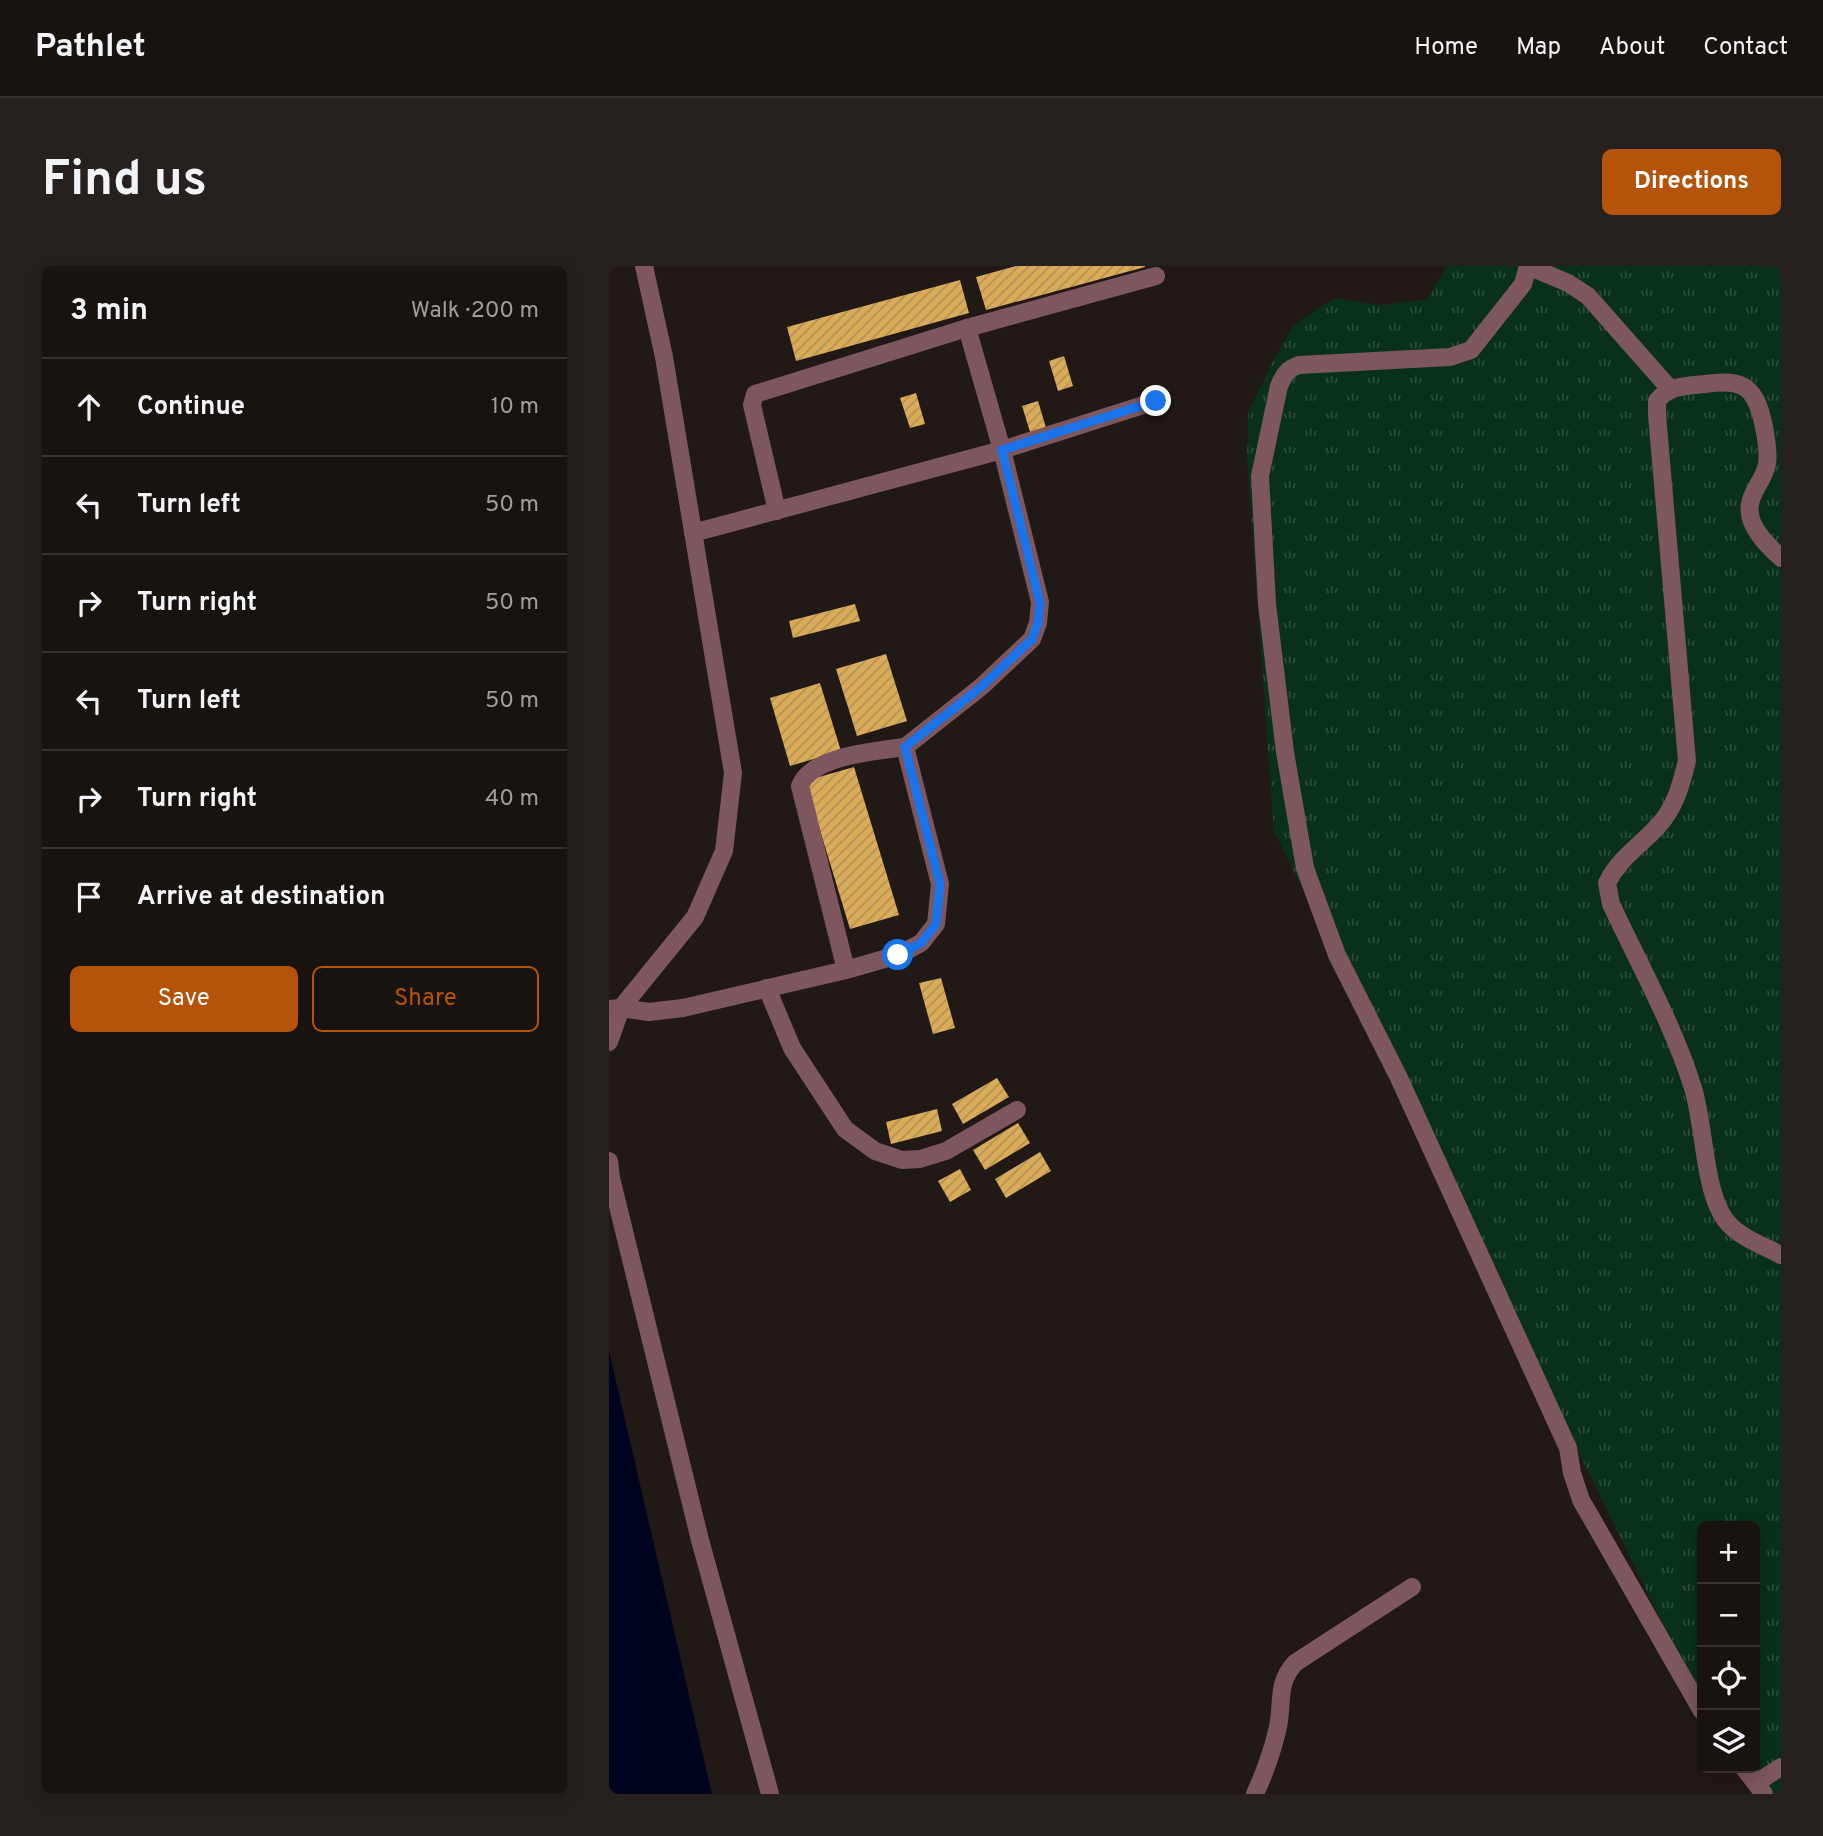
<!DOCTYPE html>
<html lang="en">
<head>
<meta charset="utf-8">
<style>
	body { margin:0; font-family:Overpass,sans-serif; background:#26201e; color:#f1f3f6 }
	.controls { position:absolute; right:21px; bottom:21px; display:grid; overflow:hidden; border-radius:10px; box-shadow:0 4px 18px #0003 }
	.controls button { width:63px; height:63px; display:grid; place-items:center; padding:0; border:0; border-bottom:2px solid #373230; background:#191310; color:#f1f3f6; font:35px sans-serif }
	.stop { position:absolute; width:21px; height:21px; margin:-16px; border:5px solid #1a73e8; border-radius:50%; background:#fff }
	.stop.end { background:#1a73e8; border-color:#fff; box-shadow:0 2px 7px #0008 }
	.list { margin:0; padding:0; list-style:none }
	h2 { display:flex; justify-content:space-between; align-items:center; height:91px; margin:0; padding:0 28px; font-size:30px }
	h2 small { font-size:23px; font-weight:400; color:#9f9e9f }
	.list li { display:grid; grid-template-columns:46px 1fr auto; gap:21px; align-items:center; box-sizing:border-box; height:98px; padding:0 28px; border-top:2px solid #373230 }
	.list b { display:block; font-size:26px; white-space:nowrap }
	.list em { font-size:23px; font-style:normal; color:#9f9e9f }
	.actions { display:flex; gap:14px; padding:21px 28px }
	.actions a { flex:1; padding:16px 0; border:2px solid #b45309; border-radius:10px; text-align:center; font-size:24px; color:#b45309 }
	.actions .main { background:#b45309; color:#fff }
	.icon { flex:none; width:38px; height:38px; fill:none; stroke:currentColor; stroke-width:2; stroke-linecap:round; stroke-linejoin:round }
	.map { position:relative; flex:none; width:1172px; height:1528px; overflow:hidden; border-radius:10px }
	header { display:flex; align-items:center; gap:42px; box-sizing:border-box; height:98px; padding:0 35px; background:#191310; border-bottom:2px solid #373230 }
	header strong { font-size:33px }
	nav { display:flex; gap:38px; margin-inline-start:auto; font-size:24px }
	.intro { display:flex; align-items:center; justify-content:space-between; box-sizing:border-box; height:168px; padding:0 42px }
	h1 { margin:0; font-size:49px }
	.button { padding:18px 32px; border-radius:10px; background:#b45309; color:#fff; font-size:24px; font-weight:700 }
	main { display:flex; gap:42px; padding:0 42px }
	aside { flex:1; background:#191310; border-radius:10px; box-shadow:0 4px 18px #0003 }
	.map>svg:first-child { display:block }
</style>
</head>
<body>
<header>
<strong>Pathlet</strong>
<nav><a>Home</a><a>Map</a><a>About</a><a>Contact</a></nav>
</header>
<div class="intro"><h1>Find us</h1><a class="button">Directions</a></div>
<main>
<aside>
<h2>3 min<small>Walk · 200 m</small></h2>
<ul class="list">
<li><svg class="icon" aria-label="ahead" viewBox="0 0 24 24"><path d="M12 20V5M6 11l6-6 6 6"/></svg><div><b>Continue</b></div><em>10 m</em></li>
<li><svg class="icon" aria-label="left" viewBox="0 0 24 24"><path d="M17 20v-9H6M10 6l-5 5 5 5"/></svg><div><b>Turn left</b></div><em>50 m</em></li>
<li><svg class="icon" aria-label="right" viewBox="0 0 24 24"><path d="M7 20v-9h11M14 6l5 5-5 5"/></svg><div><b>Turn right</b></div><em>50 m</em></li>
<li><svg class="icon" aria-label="left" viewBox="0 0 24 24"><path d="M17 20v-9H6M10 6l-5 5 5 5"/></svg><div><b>Turn left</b></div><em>50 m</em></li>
<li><svg class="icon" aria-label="right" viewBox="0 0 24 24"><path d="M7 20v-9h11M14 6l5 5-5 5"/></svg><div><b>Turn right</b></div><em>40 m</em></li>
<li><svg class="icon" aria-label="arrive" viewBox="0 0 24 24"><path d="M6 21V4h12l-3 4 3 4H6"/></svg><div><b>Arrive at destination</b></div></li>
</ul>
<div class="actions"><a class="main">Save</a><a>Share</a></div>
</aside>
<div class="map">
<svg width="1172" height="1528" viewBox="0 0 1172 1528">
	<defs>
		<pattern id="grass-tufts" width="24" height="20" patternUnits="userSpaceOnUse" patternTransform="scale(1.75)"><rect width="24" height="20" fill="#093119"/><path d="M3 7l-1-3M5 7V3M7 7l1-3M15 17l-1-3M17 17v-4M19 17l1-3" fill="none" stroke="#2d4e3a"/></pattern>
		<pattern id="building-hatch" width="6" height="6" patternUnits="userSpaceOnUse" patternTransform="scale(1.75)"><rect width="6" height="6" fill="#daab59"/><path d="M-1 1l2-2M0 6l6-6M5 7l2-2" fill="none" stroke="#b49153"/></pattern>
	</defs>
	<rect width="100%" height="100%" fill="#211915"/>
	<!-- grass -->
	<polygon fill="url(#grass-tufts)" points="837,0 1172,0 1172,1528 1148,1528 1146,1502 1146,1260 1093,1260 1093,1438 665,565 638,193 639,148 661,101 684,59 725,32 772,39 819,33"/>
	<!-- water -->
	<polygon fill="#00031d" points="0,1085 103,1528 0,1528"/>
	<!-- building -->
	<g fill="url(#building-hatch)">
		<polygon points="407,0 536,0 536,1 377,44 367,11"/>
		<polygon points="351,14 360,47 187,95 178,61"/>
		<polygon points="455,90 464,120 449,125 440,95"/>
		<polygon points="307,127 316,158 301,162 291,132"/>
		<polygon points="429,135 438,165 422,169 413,140"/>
		<polygon points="246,338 251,355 184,372 180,355"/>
		<polygon points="277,388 298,455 248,470 227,403"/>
		<polygon points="211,417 232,485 181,500 161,432"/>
		<polygon points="245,501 290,649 241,663 196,515"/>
		<polygon points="332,712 346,762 324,768 310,717"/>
		<polygon points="388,812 400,831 354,858 343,838"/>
		<polygon points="328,843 333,865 282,878 277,856"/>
		<polygon points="409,857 421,877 376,904 364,884"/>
		<polygon points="431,886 442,905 397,932 386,913"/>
		<polygon points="351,903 362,924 341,936 329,915"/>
	</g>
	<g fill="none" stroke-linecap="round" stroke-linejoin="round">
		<!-- minor -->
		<g stroke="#7d565e" stroke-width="18">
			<path d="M1061 123 979 30 959 17 919 0 914 18 862 84 841 91 690 99C678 103 675 109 670 120L651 210 658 338 676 486 696 602 728 689 790 812 959 1182 963 1207 972 1234 1093 1445"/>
			<polyline points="168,245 143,139 146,128 358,62 547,10"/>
			<polyline points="84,267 393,184 547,135"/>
			<path d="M1172 292C1158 279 1137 259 1141 238 1143 224 1156 212 1158 198 1160 186 1157 173 1155 161 1147 122 1136 112 1096 118 1078 120 1060 119 1048 135V149L1078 495C1072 519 1066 542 1049 560 1030 581 1011 591 998 617L1002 638C1030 698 1064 758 1084 822 1095 858 1095 916 1112 947 1123 969 1151 978 1172 989"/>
			<polyline points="296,481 372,421 423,373 429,357 431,336 393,184 358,62"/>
			<polyline points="158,722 183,782 236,863 266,885 293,894 311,893 337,885 408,844"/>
			<path d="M0 743 12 742 40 746 74 742 237 704 289 689 312 677 327 658 331 618 296 481C267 485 202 490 191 520L237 704"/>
			<polyline points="0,776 12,742 86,651 115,585 124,507 55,91 35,0"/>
			<polyline points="0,895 2,912 91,1274 161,1528"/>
			<polyline points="1135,1502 1155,1528"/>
			<polyline points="1147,1517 1172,1501"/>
			<path d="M646 1528C655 1508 663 1487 668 1465 675 1439 666 1419 686 1397L803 1321"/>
		</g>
	</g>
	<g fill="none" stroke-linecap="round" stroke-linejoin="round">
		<!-- route -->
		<polyline stroke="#1a73e8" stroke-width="9" points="289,689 312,677 327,658 331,618 296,481 372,421 423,373 429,357 431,337 393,184 547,135"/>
	</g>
</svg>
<div class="controls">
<button>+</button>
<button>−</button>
<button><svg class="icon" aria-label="locate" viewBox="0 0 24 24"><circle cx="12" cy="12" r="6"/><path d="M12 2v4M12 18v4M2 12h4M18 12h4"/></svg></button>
<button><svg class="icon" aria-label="layers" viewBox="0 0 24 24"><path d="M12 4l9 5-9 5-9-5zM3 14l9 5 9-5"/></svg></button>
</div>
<div class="stop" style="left:289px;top:689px"></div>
<div class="stop end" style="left:547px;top:135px"></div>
</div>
</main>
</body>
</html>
